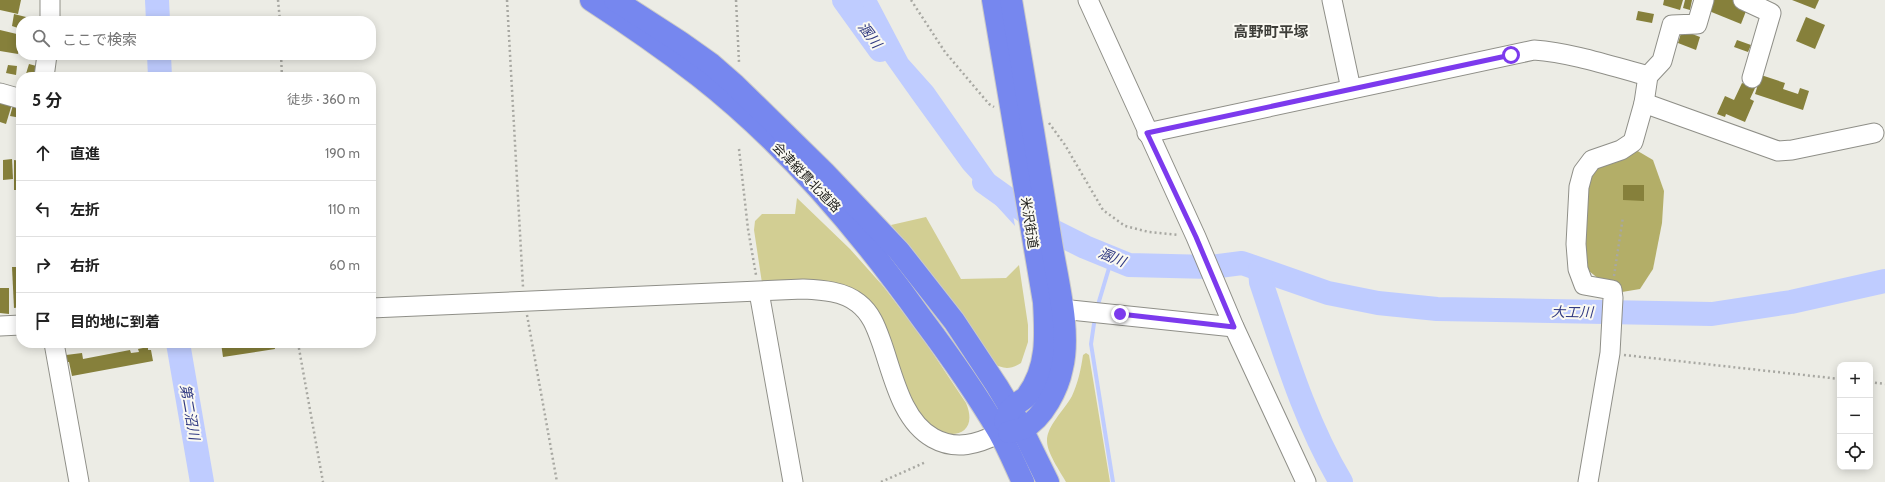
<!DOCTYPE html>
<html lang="ja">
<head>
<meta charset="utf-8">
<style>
	body { margin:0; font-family:Cabin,"Noto Sans JP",sans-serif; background:#f6f6f6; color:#222 }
	.controls { position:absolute; right:12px; bottom:12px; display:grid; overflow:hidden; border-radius:8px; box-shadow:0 2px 10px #0003 }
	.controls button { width:36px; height:36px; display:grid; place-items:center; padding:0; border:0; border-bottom:1px solid #e0e0e0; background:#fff; color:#222; font:20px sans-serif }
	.stop { position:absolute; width:12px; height:12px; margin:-9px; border:3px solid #7c3aed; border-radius:50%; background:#fff }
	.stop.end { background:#7c3aed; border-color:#fff; box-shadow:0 1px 4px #0008 }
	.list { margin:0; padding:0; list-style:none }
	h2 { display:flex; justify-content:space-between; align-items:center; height:52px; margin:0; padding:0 16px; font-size:17px }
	h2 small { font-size:13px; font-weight:400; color:#767676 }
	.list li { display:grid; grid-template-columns:26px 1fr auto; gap:12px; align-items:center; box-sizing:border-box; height:56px; padding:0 16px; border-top:1px solid #e0e0e0 }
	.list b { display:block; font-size:15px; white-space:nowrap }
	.list em { font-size:13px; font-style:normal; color:#767676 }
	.icon { flex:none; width:22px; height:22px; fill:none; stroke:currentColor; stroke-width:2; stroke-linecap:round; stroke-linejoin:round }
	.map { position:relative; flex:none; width:1885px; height:482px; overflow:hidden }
	.search { position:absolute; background:#fff; box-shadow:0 2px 10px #0003; left:16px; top:16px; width:360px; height:44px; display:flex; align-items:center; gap:10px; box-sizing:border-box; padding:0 14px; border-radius:16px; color:#767676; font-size:15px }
	.panel { position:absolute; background:#fff; box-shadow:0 2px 10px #0003; left:16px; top:72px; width:360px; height:276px; border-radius:16px }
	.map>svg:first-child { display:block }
</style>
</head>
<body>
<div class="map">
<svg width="1885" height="482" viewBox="0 0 1885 482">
	<rect width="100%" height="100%" fill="#ecece5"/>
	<!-- green -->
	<g fill="#d2ce93">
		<path d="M797 198 850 249 883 286 922 337 966 403C980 436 948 442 927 424 915 414 910 394 904 380 894 356 885 332 873 310L762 283 754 230 755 221 762 214H795Z"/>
		<path d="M926 217 961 279 1006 278 1019 265 1028 325V342L1021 363C1009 370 1004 369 991 363L934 278 891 225Z"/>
		<path d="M1086 353 1089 355 1110 482H1066C1060 471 1047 453 1047 441 1047 425 1064 411 1072 396 1078 383 1081 369 1083 355Z"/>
	</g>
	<!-- forest -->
	<polygon fill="#b3ae68" points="1636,150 1653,160 1664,191 1662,223 1653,269 1640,289 1616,293 1589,271 1572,236 1583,176 1606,153"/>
	<!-- water -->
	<polygon fill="#bfccff" points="849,0 877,0 908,59 933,87 996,177 1009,192 1015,226 963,169 913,100 869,38"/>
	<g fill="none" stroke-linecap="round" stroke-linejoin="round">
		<!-- stream -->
		<g stroke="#bfccff" stroke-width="4">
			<polyline points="1097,308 1112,258"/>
			<polyline points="1095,317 1091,344 1113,482"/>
		</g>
		<!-- river -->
		<g stroke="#bfccff" stroke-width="24">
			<polyline points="157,0 158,21"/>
			<polyline points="844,0 880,50"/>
			<polyline points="159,55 160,77"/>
			<polyline points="984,182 1051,230 1085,247 1129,265 1211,267 1242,263 1328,293 1378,303 1437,309 1712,314 1791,302 1885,281"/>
			<path d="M1260 270 1261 282C1284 350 1304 420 1341 482"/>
			<polyline points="178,343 202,482"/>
		</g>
	</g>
	<!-- building -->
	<g fill="#86803b">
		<polygon points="0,0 21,0 18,14 0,10"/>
		<polygon points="1664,0 1683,0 1680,10 1663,5"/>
		<polygon points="1685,0 1692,0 1690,10 1683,8"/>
		<polygon points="1713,0 1734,0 1748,6 1741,24 1709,11"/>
		<polygon points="1792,0 1819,0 1815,9"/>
		<polygon points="1638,11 1654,14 1652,23 1636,20"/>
		<polygon points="14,14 30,18 29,21 21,21 21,29 12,26"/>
		<polygon points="35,17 45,17 45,21 32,21"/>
		<polygon points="1806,17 1825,25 1815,49 1796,41"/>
		<polygon points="0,30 21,35 18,54 0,51"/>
		<polygon points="1682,30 1700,37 1696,50 1678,43"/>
		<polygon points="1737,40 1751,45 1748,52 1734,47"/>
		<polygon points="29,64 40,67 37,77 25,77"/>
		<polygon points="8,65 17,66 16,75 6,73"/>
		<polygon points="1761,75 1785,83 1783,89 1798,94 1800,88 1809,91 1803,110 1755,94"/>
		<polygon points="1742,83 1755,88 1750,99 1754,101 1745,122 1726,114 1725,117 1717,114 1725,96 1734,100"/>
		<polygon points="0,100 12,104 6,124 0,122"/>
		<polygon points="13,105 16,106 16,109 21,110 21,118 10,116"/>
		<polygon points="12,159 13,179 3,180 3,160"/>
		<polygon points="14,160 21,161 21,190 14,190"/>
		<polygon points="1623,185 1644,185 1644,201 1623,200"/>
		<polygon points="12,267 21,267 21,307 14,308"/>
		<polygon points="0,288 9,288 9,314 0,313"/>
		<rect x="65" y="343" width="29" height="4"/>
		<polygon points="97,343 122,343 122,347 97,348"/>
		<polygon points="221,343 274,343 275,349 223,357"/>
		<polygon points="148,347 148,350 151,350 153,361 72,376 69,362 67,362 66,355 82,353 83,359 130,350 131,353 139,352 138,349"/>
	</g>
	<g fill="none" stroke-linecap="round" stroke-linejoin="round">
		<defs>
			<g id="minor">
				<polyline points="50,0 50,21"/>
				<polyline points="1088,0 1196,237 1234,327 1306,482"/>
				<polyline points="1332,0 1351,89"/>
				<polyline points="1743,0 1771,13 1752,78"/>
				<polyline points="44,77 47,55"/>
				<polyline points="0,93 21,99"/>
				<polyline points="1644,103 1778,151 1792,150 1874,133"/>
				<path d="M1147 133 1534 50C1573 53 1611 66 1648 76"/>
				<polyline points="759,292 793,482"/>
				<path d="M371 308 803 289C822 290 843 291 858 303 871 313 876 327 881 341 893 374 901 420 933 438 956 451 978 444 1000 433"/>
				<polyline points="1061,309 1234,327"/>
				<polyline points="0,326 21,325"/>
				<polyline points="54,343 79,482"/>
				<polyline points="1588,482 1610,353 1613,298 1612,290 1584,285 1578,269 1576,244 1579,187 1583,172 1592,160 1621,150 1633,142 1644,103 1648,76 1662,61 1672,25 1697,24 1704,0"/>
			</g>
			<g id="highway">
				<path d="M591 0C628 24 664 49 699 76 786 144 859 230 923 320 950 356 976 393 999 432 1008 448 1015 465 1023 482"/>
				<polyline points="615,0 680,42 711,64 735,85 824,172 899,251 954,321 997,386 1018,421 1048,482"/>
				<path d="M993 0 1044 302C1046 335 1048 368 1027 396 1023 401 1014 404 1010 410 1008 413 1007 418 1005 421"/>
				<path d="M1009 432C1014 431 1019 430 1024 428 1043 418 1058 389 1062 368 1071 331 1057 280 1051 242 1038 161 1025 81 1011 0"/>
			</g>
		</defs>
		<!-- minor casing -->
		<use href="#minor" stroke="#8f8f88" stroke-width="21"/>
		<!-- highway casing -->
		<use href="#highway" stroke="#cacac9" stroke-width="24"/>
		<!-- path -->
		<g stroke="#a8a8a2" stroke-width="2.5" stroke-dasharray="2 3" stroke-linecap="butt">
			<polyline points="278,0 280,21"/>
			<polyline points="507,0 523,287"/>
			<polyline points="736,0 739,62"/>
			<polyline points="911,0 945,52 989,104 994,107"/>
			<polyline points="281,55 282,77"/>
			<polyline points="1049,123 1065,145 1103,210 1125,226 1149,232 1179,235"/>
			<polyline points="739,149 748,229 756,275"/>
			<polyline points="1614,276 1623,217"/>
			<polyline points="527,315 557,482"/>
			<polyline points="298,343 323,482"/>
			<polyline points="1624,355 1840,379"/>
			<polyline points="1870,382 1885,384"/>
			<polyline points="881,482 926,462"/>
		</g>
		<!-- minor -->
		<use href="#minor" stroke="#fff" stroke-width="19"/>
		<!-- highway -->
		<use href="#highway" stroke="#7687ef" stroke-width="22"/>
	</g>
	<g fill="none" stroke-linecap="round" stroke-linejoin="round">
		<!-- route -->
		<polyline stroke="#7c3aed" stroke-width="5" points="1120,314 1234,327 1196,237 1147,133 1511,55"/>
	</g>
	<g text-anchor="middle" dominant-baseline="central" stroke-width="4" stroke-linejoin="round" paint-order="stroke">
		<!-- street labels -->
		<g font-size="13" fill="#232320" stroke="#faf9f2">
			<text transform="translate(807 177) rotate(46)">会津縦貫北道路</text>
			<text transform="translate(1030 223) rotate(81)">米沢街道</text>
		</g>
		<!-- water labels -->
		<g font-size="14" font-style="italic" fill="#313a82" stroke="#faf9f2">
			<text transform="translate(870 35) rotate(53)">溷川</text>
			<text transform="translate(1112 257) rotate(23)">溷川</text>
			<text transform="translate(1572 312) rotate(1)">大工川</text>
			<text transform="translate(190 412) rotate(80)">第二沼川</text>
		</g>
		<!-- quarter labels -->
		<g font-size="15" font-weight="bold" fill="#3e3e39" stroke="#faf9f2">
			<text x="1271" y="32">高野町平塚</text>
		</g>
	</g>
</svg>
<div class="controls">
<button>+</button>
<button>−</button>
<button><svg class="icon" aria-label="locate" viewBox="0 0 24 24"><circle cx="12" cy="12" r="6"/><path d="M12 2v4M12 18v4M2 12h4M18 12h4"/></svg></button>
</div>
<div class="stop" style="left:1511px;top:55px"></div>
<div class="stop end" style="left:1120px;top:314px"></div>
<div class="search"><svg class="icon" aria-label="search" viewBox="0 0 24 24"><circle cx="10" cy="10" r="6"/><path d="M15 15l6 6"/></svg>ここで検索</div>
<section class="panel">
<h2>5 分<small>徒歩 · 360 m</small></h2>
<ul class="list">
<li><svg class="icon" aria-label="ahead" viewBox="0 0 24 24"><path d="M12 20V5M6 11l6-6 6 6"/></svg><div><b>直進</b></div><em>190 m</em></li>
<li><svg class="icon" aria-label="left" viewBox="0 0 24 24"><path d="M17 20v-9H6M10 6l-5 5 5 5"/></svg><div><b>左折</b></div><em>110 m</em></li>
<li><svg class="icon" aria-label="right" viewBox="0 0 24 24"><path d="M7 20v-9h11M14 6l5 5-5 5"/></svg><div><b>右折</b></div><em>60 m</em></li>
<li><svg class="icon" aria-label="arrive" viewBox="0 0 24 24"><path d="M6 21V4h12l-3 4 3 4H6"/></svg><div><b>目的地に到着</b></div></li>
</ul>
</section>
</div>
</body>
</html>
